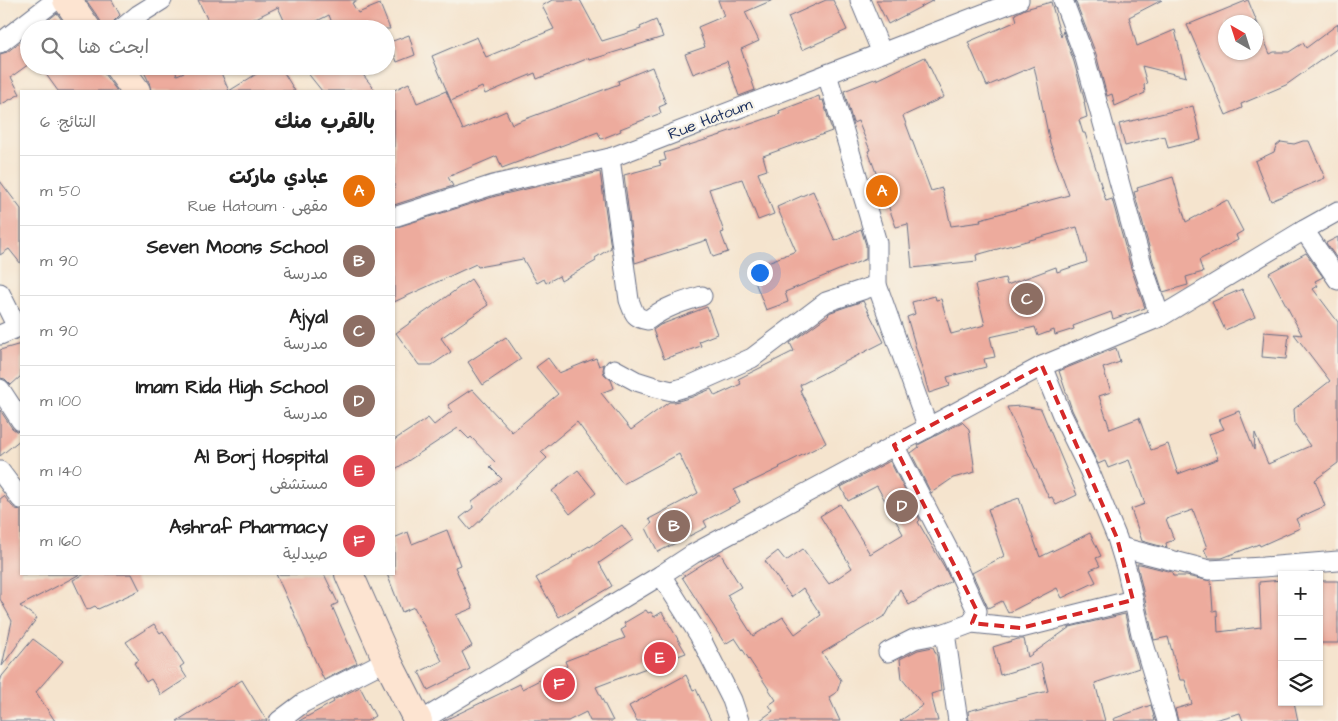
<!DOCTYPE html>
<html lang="ar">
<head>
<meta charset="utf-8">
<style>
	body { margin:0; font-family:"Architects Daughter","Playpen Sans Arabic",sans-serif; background:#f6f6f6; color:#222; direction:rtl }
	.controls { position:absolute; right:15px; bottom:15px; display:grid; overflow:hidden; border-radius:0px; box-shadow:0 1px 4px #0004 }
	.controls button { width:45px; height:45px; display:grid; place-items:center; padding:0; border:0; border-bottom:1px solid #e0e0e0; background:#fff; color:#222; font:25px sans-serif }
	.compass { position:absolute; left:1218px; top:15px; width:45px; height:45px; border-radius:50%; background:#fff; box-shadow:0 1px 4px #0004; rotate:321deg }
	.you { position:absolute; left:759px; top:272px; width:18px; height:18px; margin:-12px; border:4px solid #fff; border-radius:50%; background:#1a73e8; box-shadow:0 0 0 8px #1a73e833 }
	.badge { display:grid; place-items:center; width:32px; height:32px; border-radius:50%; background:#d1495b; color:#fff; font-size:16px; font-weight:700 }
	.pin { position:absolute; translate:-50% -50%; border:2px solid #fff; box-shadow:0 1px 5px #0006 }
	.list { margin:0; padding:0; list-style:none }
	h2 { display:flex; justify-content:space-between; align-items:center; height:65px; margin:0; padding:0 20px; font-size:21px }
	h2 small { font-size:16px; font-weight:400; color:#767676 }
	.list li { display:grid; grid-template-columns:32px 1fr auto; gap:15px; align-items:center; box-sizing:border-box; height:70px; padding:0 20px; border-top:1px solid #e0e0e0 }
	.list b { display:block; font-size:19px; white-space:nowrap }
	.list p { margin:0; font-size:16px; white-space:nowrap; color:#767676 }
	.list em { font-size:16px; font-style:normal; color:#767676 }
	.icon { flex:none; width:28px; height:28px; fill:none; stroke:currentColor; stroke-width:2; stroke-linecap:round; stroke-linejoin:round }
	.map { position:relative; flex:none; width:1338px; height:721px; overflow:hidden; direction:ltr }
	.search { position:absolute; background:#fff; box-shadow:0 1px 4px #0004; left:20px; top:20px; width:375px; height:55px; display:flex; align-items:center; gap:12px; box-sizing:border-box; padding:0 18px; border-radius:28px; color:#767676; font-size:19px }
	.panel { position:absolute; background:#fff; box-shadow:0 1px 4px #0004; left:20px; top:90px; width:375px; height:485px; border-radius:0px; direction:rtl }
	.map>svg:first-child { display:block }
</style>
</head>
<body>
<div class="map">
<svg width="1338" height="721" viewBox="0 0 1338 721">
	<rect width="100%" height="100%" fill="#f7f3e8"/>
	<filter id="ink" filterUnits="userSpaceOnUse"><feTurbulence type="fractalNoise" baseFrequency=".02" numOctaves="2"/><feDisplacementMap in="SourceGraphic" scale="10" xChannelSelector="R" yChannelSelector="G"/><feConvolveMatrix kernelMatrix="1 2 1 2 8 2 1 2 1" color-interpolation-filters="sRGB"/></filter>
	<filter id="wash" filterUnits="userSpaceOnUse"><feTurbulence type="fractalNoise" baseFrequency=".0096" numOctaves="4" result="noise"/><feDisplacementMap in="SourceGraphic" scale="20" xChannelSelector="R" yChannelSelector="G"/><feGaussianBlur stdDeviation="1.12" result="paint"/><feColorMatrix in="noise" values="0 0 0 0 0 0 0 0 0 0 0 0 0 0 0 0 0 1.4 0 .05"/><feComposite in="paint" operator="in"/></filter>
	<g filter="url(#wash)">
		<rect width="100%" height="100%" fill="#f5e4ce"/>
		<g id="blocks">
			<!-- building -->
			<g fill="#edab9d" fill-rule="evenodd">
				<polygon points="86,0 112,0 120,15 114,21 111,25 110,29 102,29 100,20"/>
				<polygon points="198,0 358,0 352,3 358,13 380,4 390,29 321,29 332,23 329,15 301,29 288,29 278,7 234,29 212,29"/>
				<polygon points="552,0 580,0 602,41 641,29 640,27 656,20 663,37 590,60 589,58 537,79 535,73 485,94 482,87 451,101 432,56 477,37 486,57 554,29 542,6"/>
				<polygon points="718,0 773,0 745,12 759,41 741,49 755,90 739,96 727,61 693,74 685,54 705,47 698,27 724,16"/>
				<polygon points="826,0 833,0 847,30 802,50 788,17"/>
				<polygon points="876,0 934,0 888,24"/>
				<polygon points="1075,0 1162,0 1129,17 1137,46 1175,30 1186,77 1142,66 1147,84 1144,85 1145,93 1115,106 1112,94 1107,96 1096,54"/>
				<path d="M1248 0 1270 54 1274 52H1289L1303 43 1306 48 1338 24V48L1286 85 1241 104 1242 108 1226 115 1187 25ZM1226 22H1256V52H1226Z"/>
				<polygon points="1051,2 1061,37 1063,31 1074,62 1085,102 1084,102 1087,117 1079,120 1083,133 1085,133 1106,201 1112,199 1131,268 1145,308 1113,319 1111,312 1073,326 1074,329 1055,335 1054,330 1038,336 1035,327 990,337 995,357 984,359 986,367 947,377 950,386 929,393 907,317 915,314 912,302 935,296 936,300 941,299 951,334 985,325 975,285 1005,278 1007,285 1056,267 1057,272 1087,262 1086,258 1077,227 976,255 977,261 912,268 908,224 896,227 868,151 870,150 858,121 853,123 844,91 877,78 877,80 925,57 944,97 903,116 931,191 942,188 951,226 981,222 980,219 1069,195 1050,143 1034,66 987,86 968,42 1017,21 1015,14 1025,9"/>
				<polygon points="57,13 68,29 37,29"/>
				<polygon points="29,35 29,64 11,77 20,94 0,105 0,54 7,52"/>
				<polygon points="409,35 415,55 397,62 390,42"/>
				<polygon points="40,66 98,66 117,91 58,91"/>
				<polygon points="141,66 173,66 177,75 198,66 218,66 229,91 258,73 254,66 280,66 295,91 151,91 149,82"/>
				<polygon points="302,66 356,66 376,91 322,91"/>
				<polygon points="652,67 666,104 659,107 661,113 620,129 621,131 601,139 598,132 502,168 497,156 448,177 453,186 394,205 394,90 409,83 417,103 446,91 463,130 506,111 512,124 619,84 618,81"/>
				<polygon points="819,96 820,101 823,100 832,131 763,156 767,170 758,173 774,214 758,220 742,179 709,189 724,232 721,233 728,252 713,257 707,240 635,263 624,175 661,165 659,162 666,160 664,153 721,135 721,134 780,114 779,111"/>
				<polygon points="1193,106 1201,140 1168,148 1165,136 1125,146 1119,124"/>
				<polygon points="1303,141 1309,141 1325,178 1271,201 1255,161 1274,152 1276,146 1281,142 1294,144"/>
				<polygon points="600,172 611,248 595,258 596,261 561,281 559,276 546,283 544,279 537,283 523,259 478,267 476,264 394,302 394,228 496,196"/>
				<polygon points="1173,177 1186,222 1227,200 1243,231 1236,235 1238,240 1199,260 1203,272 1186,277 1188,285 1163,292 1153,261 1134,192 1138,191 1137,188"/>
				<polygon points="0,181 21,209 21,264 9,249 0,255"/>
				<polygon points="813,191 835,241 861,229 866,245 866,259 785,292 788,302 766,310 750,269 796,251 777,207"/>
				<polygon points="1338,237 1338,260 1326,243"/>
				<polygon points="1306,253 1323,277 1315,281 1318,286 1313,289 1338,322 1338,463 1315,480 1325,506 1296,519 1300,528 1260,546 1259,544 1222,558 1208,558 1204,549 1207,548 1193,510 1166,519 1174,540 1166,543 1167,548 1142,541 1131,509 1145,504 1129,460 1108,468 1105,461 1098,464 1072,410 1059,371 1116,348 1120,362 1103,368 1111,392 1099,396 1110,429 1139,418 1151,450 1168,444 1178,474 1218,459 1209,434 1224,429 1219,419 1239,411 1254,450 1255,433 1268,464 1310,446 1295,424 1294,409 1330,381 1294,334 1302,335 1269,273"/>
				<polygon points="471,279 488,305 441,338 451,352 432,365 419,365 396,333"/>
				<polygon points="1242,289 1255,317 1225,330 1212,302"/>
				<polygon points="863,301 884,342 800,385 802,389 800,390 826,443 779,467 780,468 734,490 740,502 704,521 707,527 658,552 646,528 652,523 649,519 698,493 679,454 623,484 577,422 541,452 547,458 470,530 460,518 473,508 472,501 502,479 490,467 495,462 471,437 469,439 458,428 394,470 394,440 428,418 434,425 452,411 448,405 472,389 512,432 558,394 536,367 548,358 559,373 596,358 599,366 604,364 603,370 604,374 611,380 614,388 601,393 631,430 669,402 675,402 692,397 711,389 715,396 741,384 738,379 794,351 790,343 823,319 829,315 828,314 831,312"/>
				<polygon points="707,307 717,334 699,341 701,346 664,359 653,330 660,325"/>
				<polygon points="1264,332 1289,334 1286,359 1262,357"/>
				<polygon points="506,337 521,359 483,385 468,362"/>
				<polygon points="21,344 21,376 11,385 5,379 0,378 0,350"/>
				<polygon points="1021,406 1041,409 1077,495 1056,505 1052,497 1049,498 1007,407"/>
				<polygon points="0,410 12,428 16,431 21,432 21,439 0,456"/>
				<polygon points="962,422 969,429 975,472 953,478 931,493 911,453 919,447 918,445"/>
				<polygon points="890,461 920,520 918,522 945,568 951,581 909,605 900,589 886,615 822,653 841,680 837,692 829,697 840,721 759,721 773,711 769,705 776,700 735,638 725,644 682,577 720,553 741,587 727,595 753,636 783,617 795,634 821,615 803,588 791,597 765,561 778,551 786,561 803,549 829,584 852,568 820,516 840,504 870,554 903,534 877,486 848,501 841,487"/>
				<polygon points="578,470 596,493 570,514 552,491"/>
				<polygon points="4,496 12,506 16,509 21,510 21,574 80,574 20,606 37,618 2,666 12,621 0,599 0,499"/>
				<polygon points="1019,498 1040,557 1090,533 1101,556 1096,558 1100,566 1090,570 1096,582 1062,598 1057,588 1008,613 1002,601 988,608 972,573 1004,556 988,509"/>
				<polygon points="622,525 633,540 599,563 612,586 559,617 536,578 573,557 572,556 589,546 590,547"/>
				<polygon points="447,530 460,565 455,567 473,608 456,615 472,646 462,652 470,669 428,690 419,672 442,661 414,607 402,612 387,574 394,574 394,538 408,532 412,544"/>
				<polygon points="1137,564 1140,564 1172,572 1173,576 1186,576 1211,581 1213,611 1217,610 1218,632 1261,627 1259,582 1282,580 1282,702 1294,702 1298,721 1243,721 1240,713 1211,721 1178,721 1175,709 1192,704 1185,680 1180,680 1168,637 1154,640"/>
				<polygon points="85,574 132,574 140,590 98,609 95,606 87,610 73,580"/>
				<polygon points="276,574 324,574 338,603 332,606 357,663 324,680"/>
				<rect x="1319" y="581" width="19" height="62"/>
				<polygon points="646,610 648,613 651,612 654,617 662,612 686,653 596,687 613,721 590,721 586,712 568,721 443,721 520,684 522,689 567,666 565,661 625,638 621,630 626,627 624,623"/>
				<polygon points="1125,614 1130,637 1139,668 1095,683 1105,721 969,721 968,711 1048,691 1041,663 1000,675 993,647 1018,639 1024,639 1028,657 1070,627"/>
				<polygon points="154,624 160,633 163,631 184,664 180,667 187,678 161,695 151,679 146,682 134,663 139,660 126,642"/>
				<polygon points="33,639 63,661 36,692 55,721 0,721 0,682 2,676"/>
				<polygon points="933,647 937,656 941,691 931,694 938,721 900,721 923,705 902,679 900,659 918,650"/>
				<polygon points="686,675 693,690 696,689 711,721 637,721 629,706"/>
				<polygon points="242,680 267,721 177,721"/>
				<polygon points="360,687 375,716 367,721 299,721 334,702 333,700"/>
				<polygon points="1151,705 1155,721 1114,721 1113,719"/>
			</g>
		</g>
	</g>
	<g filter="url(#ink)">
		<use href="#blocks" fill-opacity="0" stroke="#676e85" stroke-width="1"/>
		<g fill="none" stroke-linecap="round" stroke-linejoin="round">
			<defs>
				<g id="street">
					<polyline points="860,0 882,53"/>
					<polyline points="1063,0 1085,58 1142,264 1160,317"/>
					<polyline points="121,29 138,15 162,0"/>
					<polyline points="0,43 56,0"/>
					<polyline points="827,74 877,243 877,285 928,428"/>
					<path d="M610 158 629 300C634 313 634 318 648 320 665 307 682 302 702 296"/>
					<polyline points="394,217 493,185 610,158 1019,0"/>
					<polyline points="1304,230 1338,280"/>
					<polyline points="0,293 17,327"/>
					<polyline points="0,335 21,326"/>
					<polyline points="1042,366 1062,415 1089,470 1117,538 1127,571 1141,634 1167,721"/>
					<polyline points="614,369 636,381 655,387 672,391 689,386 752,358 826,302 877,285"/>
					<polyline points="0,389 21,421"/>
					<polyline points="894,445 953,559 977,611 972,623"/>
					<polyline points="0,471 21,499"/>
					<polyline points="1120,547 1209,570 1263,567 1338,561"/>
					<polyline points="661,575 699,635 732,700 739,721"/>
					<polyline points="945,633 972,623 1021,628 1133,600"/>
					<polyline points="888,652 914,639 945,633 958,721"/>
					<polyline points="279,721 303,703 387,660"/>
					<polyline points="421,721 661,575 693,554 1042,366 1160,317 1304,230 1338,211"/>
				</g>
				<g id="secondary">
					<polyline points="67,0 87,29"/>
					<polyline points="118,66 136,91"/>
					<polyline points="349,574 387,660 418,721"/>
				</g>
			</defs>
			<!-- street casing -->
			<use href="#street" stroke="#676e85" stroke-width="21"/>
			<!-- secondary casing -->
			<use href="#secondary" stroke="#676e85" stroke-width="30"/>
			<!-- street -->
			<use href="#street" stroke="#fff" stroke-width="19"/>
			<!-- secondary -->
			<use href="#secondary" stroke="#fde4d1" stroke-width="28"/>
		</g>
	</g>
	<!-- marked area -->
	<path fill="none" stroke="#d62828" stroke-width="4" stroke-dasharray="10 6" stroke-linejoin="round" d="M1042 366 1117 538 1133 600 1021 628 972 623 977 611 894 445Z"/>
	<g text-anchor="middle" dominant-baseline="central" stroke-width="4.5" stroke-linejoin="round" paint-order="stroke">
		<!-- street labels -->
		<g font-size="16" fill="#1b2f5e" stroke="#f7f3e8">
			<text transform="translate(710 119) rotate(-21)">Rue Hatoum</text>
		</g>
	</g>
</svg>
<div class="controls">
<button>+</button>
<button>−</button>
<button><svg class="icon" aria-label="layers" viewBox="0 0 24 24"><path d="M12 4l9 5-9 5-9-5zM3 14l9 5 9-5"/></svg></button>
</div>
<svg class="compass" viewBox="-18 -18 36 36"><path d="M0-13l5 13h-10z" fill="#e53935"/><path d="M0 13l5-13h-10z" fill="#767676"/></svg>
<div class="you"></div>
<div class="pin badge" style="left:882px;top:191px;background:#e8710a">A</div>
<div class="pin badge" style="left:674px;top:526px;background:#8d6e63">B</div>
<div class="pin badge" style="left:1027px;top:299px;background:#8d6e63">C</div>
<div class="pin badge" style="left:902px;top:506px;background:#8d6e63">D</div>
<div class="pin badge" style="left:660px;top:658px;background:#e0444e">E</div>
<div class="pin badge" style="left:559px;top:684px;background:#e0444e">F</div>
<div class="search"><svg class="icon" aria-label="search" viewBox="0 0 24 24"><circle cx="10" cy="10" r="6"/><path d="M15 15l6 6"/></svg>ابحث هنا</div>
<section class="panel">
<h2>بالقرب منك<small>النتائج: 6</small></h2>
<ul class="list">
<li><span class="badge" style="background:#e8710a">A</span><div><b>عبادي ماركت</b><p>مقهى · Rue Hatoum</p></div><em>50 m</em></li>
<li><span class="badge" style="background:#8d6e63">B</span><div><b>Seven Moons School</b><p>مدرسة</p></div><em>90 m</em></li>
<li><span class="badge" style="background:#8d6e63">C</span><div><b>Ajyal</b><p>مدرسة</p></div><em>90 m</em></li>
<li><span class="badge" style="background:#8d6e63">D</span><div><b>Imam Rida High School</b><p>مدرسة</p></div><em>100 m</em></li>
<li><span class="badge" style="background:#e0444e">E</span><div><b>Al Borj Hospital</b><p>مستشفى</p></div><em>140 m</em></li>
<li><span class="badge" style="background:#e0444e">F</span><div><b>Ashraf Pharmacy</b><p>صيدلية</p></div><em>160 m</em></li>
</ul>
</section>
</div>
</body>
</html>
